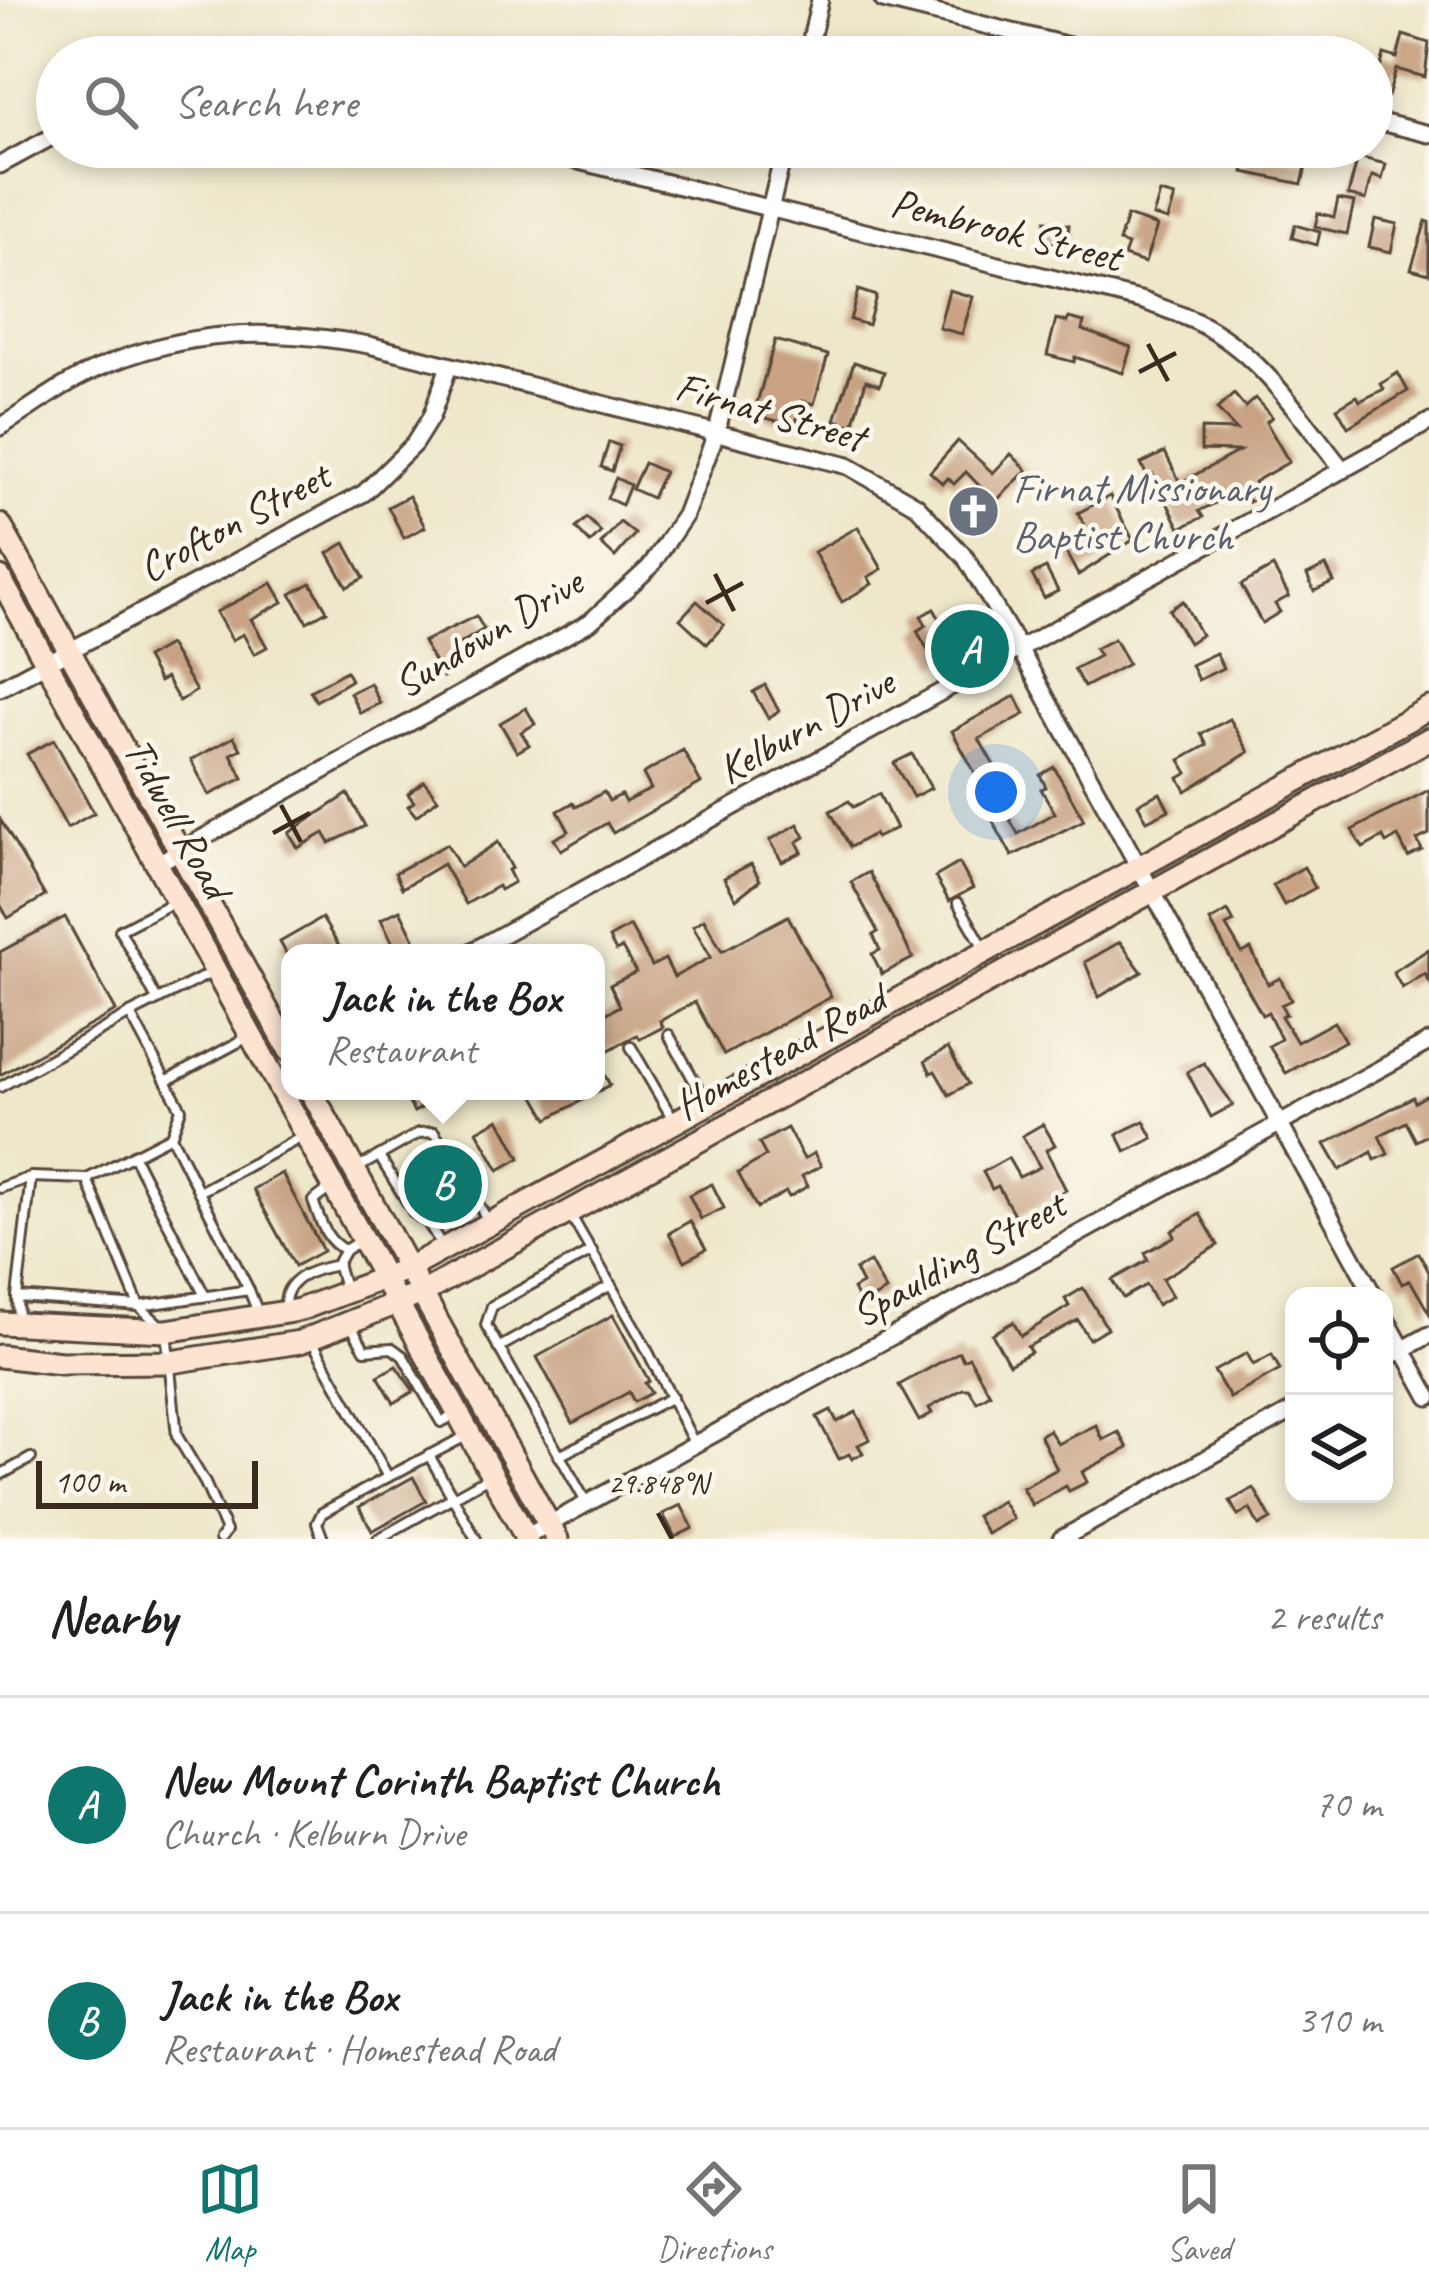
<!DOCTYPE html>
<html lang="en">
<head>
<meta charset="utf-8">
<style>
	body { margin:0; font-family:Caveat,sans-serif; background:#f6f6f6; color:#202124 }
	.controls { position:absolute; right:36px; bottom:36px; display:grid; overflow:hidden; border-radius:24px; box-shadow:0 6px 18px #0003 }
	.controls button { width:108px; height:108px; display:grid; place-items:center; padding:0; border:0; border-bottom:3px solid #e0e0e0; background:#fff; color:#202124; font:60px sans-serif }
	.scale { position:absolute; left:36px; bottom:30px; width:222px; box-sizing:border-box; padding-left:12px; border:6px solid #3b2a1e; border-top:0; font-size:33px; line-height:42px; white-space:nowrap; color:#3b2a1e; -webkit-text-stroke:9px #fbf7ec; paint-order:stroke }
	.you { position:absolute; left:996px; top:792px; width:42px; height:42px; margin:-30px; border:9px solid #fff; border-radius:50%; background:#1a73e8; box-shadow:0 0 0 18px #1a73e833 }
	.badge { display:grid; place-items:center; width:78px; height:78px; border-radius:50%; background:#0f766e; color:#fff; font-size:39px; font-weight:700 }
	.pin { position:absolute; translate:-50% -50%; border:6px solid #fff; box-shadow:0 3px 12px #0006 }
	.popup { position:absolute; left:281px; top:944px; width:324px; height:156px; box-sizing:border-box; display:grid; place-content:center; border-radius:24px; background:#fff; filter:drop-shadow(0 3px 9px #0005); font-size:39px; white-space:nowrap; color:#757577 }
	.popup b { font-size:45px; color:#202124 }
	.popup::after { content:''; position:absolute; left:50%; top:100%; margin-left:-24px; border:24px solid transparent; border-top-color:#fff }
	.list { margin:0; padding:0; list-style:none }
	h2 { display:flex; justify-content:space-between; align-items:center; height:156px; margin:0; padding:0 48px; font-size:51px }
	h2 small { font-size:39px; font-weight:400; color:#757577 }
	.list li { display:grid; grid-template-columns:78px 1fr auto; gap:36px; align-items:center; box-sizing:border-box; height:216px; padding:0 48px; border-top:3px solid #e0e0e0 }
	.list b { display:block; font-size:45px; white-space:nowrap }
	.list p { margin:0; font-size:39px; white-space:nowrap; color:#757577 }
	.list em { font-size:39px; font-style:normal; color:#757577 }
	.icon { flex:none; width:66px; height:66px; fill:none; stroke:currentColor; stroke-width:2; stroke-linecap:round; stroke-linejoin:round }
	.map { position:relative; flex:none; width:1429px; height:1539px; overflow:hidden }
	.search { position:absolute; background:#fff; box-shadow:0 6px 18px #0003; left:36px; right:36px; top:36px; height:132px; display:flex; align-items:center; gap:30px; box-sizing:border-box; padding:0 42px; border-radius:66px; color:#757577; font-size:45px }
	.sheet { height:588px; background:#fff }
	nav { display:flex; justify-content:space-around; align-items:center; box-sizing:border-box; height:168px; border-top:3px solid #e0e0e0; background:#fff; font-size:33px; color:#757577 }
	nav a { display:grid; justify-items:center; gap:6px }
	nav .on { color:#0f766e }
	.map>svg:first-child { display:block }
</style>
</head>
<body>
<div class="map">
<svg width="1429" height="1539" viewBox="0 0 1429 1539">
	<rect width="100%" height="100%" fill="#fbf7ec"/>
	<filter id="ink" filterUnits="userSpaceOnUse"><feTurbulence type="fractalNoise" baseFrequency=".00833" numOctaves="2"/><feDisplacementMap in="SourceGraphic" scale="24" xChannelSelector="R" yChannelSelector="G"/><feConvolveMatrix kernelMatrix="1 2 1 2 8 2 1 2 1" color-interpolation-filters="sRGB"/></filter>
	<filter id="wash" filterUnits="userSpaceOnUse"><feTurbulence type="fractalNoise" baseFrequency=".004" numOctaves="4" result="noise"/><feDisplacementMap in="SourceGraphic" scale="48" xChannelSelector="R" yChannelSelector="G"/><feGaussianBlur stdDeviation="2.7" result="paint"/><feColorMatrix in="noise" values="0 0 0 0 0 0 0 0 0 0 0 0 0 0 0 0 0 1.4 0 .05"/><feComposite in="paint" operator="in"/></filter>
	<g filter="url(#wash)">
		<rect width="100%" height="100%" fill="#eee7ca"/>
		<g id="blocks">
			<!-- building -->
			<g fill="#c8a283">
				<polygon points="1403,35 1429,43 1425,77 1396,69 1388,97 1374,93 1384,54 1397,58"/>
				<polygon points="1249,147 1281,147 1279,156 1307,162 1302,184 1244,172"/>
				<polygon points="1358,157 1386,164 1382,179 1372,176 1366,200 1348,195"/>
				<polygon points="1160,193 1175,197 1168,220 1153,216"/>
				<polygon points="1338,199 1354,202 1347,234 1315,227 1318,213 1334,217"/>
				<polygon points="1127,216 1157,226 1145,263 1124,256 1128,245 1119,242"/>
				<polygon points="1375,219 1397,224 1391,252 1369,247"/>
				<polygon points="1045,221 1069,225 1066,245 1042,241"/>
				<polygon points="1426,221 1429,222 1429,274 1411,269"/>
				<polygon points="1295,225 1320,232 1317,245 1292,238"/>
				<polygon points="858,290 876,296 868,325 850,320"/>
				<polygon points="949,290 973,297 962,334 939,328"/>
				<polygon points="1069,318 1084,322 1082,330 1131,347 1123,373 1075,357 1074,362 1047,355 1056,319 1067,322"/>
				<polygon points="775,340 828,355 814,404 802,401 795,426 766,418 767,413 755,410"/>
				<polygon points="854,362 884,372 880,385 866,380 853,426 835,420"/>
				<polygon points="1398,373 1408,391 1348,427 1337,408 1357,396 1360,401 1384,389 1381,384"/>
				<polygon points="1234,394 1245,407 1255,398 1272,417 1266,422 1289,462 1254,482 1261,496 1249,502 1242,490 1199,511 1203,517 1180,528 1153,475 1148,478 1141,464 1165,452 1180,483 1239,451 1201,450 1201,429 1236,430 1217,409"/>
				<polygon points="958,441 993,473 1011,454 1027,470 995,502 966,472 954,484 948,478 943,484 930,472"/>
				<polygon points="609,442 620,446 612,471 601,467"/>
				<polygon points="644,463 664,472 652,498 632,489"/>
				<polygon points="616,478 630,485 622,505 607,498"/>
				<polygon points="409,496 425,527 404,538 388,507"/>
				<polygon points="1110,496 1133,540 1078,575 1064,549 1090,536 1078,513"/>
				<polygon points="587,518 601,532 590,543 576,528"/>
				<polygon points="620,522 635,534 615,557 601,544"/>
				<polygon points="858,527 882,569 868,577 872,584 842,602 814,552"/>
				<polygon points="345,543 364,578 347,587 328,553"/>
				<polygon points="1326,566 1334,582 1314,591 1307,575"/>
				<polygon points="1273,567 1289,596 1275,604 1280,612 1262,623 1241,585"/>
				<polygon points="1046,568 1058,591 1044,598 1032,575"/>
				<polygon points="272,583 283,602 251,619 267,647 254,654 243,634 232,640 216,612"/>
				<polygon points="311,583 327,611 307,622 291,594"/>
				<polygon points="697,601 724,625 707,644 680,619"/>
				<polygon points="1183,601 1201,635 1189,643 1169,610"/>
				<polygon points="934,609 959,653 937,666 917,631 926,625 921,616"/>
				<polygon points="476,616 484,629 451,649 461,667 443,677 423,642"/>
				<polygon points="1114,639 1128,664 1084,687 1074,669 1099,656 1095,649"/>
				<polygon points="169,645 196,691 179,701 166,678 159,682 146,658"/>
				<polygon points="1216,653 1223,668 1198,680 1191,665"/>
				<polygon points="346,671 351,680 316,701 310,691"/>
				<polygon points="370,683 380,703 360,713 350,693"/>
				<polygon points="765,685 779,711 768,718 753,692"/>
				<polygon points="1015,696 1025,714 979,739 1003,781 985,791 952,731"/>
				<polygon points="526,708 535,724 521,732 529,745 517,752 500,723"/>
				<polygon points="1230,719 1249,752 1186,791 1179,778 1188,773 1180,760 1207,745 1201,734"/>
				<polygon points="234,737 241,749 231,754 243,778 209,795 191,760"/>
				<polygon points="54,740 94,813 67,828 27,754"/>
				<polygon points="683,750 701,783 613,833 607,823 561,850 554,839 569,831 558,811 573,803 576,807 604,792 609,801 621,795 625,802 651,789 643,774"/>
				<polygon points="912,754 931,788 913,797 894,763"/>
				<polygon points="1054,767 1084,820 1012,856 990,816 1004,809 1018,834 1055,813 1041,789 1046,787 1040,775"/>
				<polygon points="424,781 438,799 416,816 408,806 414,802 408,794"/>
				<polygon points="1429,790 1429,834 1417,840 1422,850 1408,857 1398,836 1386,843 1383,837 1363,848 1352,830"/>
				<polygon points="1160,793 1169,810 1147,821 1138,804"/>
				<polygon points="348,794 365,826 330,843 324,833 298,848 289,833"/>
				<polygon points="879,794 896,828 876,838 874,834 850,847 830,811 849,801 853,807"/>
				<polygon points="0,819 45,896 8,918 0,904"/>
				<polygon points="798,824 805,837 797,842 802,852 782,862 770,840"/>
				<polygon points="498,842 512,868 508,870 514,882 500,890 498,886 466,904 443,864 402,888 395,873 447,844 460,867"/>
				<polygon points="959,863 973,888 949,901 935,877"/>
				<polygon points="751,864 760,880 736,899 724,878"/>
				<polygon points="1304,867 1315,888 1284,905 1273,885"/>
				<polygon points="869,872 913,958 882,974 872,954 880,950 873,935 878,932 851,882"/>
				<polygon points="400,910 416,943 397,952 381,919"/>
				<polygon points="1228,911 1234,922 1226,926 1242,953 1251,949 1268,984 1280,978 1291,1000 1281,1005 1286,1014 1281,1016 1297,1042 1334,1022 1345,1041 1286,1073 1269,1046 1281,1039 1268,1012 1262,1015 1210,921"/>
				<polygon points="788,916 831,997 724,1055 695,1002 660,1021 663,1027 640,1039 637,1035 596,1057 596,1019 620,1006 610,985 636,972 622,948 616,951 609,938 630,926 652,966 665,959 674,977 711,957 693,926 704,919 722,951"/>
				<polygon points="65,917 116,1011 0,1075 0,952"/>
				<polygon points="322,918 340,948 331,953 286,953 280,942"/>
				<polygon points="1120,942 1142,972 1099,997 1085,962"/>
				<polygon points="1429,949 1429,981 1425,974 1402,988 1393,972"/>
				<polygon points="948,1048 968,1084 949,1095 935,1071 931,1073 925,1061"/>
				<polygon points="596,1060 610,1085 548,1119 532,1091 596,1091"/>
				<polygon points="1204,1063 1233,1105 1211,1117 1187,1072"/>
				<polygon points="402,1091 451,1091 414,1112"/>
				<polygon points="1429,1094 1429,1134 1416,1141 1406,1122 1379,1136 1388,1154 1375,1160 1372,1152 1340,1170 1325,1144 1413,1097 1415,1102"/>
				<polygon points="499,1119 520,1158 499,1170 477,1131"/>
				<polygon points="1144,1121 1153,1138 1126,1152 1117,1134"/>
				<polygon points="1043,1124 1055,1145 1046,1150 1066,1190 1016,1218 998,1186 992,1189 983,1172 1008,1158 1019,1177 1040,1167 1022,1136"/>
				<polygon points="787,1128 804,1159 814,1153 821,1166 802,1176 808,1186 789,1197 786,1192 757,1208 738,1173 766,1156 759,1143"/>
				<polygon points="440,1166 463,1206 441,1218 417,1179"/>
				<polygon points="282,1173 323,1251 295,1266 253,1189"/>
				<polygon points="712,1184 724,1208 701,1219 689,1195"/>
				<polygon points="1200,1214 1218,1245 1162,1279 1172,1296 1157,1305 1146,1285 1123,1298 1112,1280 1148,1260 1145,1253 1175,1236 1172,1231"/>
				<polygon points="690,1221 706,1249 685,1261 669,1233"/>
				<polygon points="1419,1253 1429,1272 1429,1313 1410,1280 1402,1284 1393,1267"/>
				<polygon points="870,1262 886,1291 861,1305 853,1289 862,1284 855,1270"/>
				<polygon points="1083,1288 1107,1328 1089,1339 1078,1320 1027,1347 1031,1352 1009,1364 992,1334 1013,1322 1021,1336 1069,1306 1065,1299"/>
				<polygon points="613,1315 649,1381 645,1383 651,1393 634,1402 629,1392 573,1423 537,1357"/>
				<polygon points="959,1352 963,1360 969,1357 990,1394 977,1402 969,1389 963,1389 929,1408 932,1413 919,1421 899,1385"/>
				<polygon points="1247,1353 1253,1365 1272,1355 1280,1370 1230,1398 1214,1371"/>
				<polygon points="396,1366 414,1391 394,1403 378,1376"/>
				<polygon points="831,1410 837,1422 856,1412 870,1439 858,1445 863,1453 852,1459 849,1454 839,1459 817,1417"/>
				<polygon points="1096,1425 1103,1440 1119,1432 1128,1448 1082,1472 1087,1482 1069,1491 1066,1486 1032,1505 1022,1488 1057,1469 1040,1435 1049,1430 1058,1444"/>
				<polygon points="413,1477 426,1501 372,1531 359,1507"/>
				<polygon points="1254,1488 1271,1519 1259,1526 1250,1509 1238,1516 1230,1501"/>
				<polygon points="1002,1501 1013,1519 987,1534 976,1516"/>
				<polygon points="681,1505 693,1528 675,1537 663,1514"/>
			</g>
		</g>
	</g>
	<g filter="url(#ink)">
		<use href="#blocks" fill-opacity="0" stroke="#564638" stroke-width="3"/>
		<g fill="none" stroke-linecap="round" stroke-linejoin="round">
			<defs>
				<g id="lane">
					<polyline points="958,903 983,946"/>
					<polyline points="157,1000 120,930 176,901"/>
					<polyline points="130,1014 181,1109 171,1136 199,1192"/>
					<polyline points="669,1035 707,1104"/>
					<polyline points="631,1047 674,1121"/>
					<polyline points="166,1081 250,1036"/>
					<polyline points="0,1087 130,1014 215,971"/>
					<polyline points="133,1155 205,1296"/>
					<polyline points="379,1156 414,1213 428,1223 443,1247"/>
					<polyline points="356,1169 419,1133 434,1132 489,1222"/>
					<polyline points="87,1179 139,1306 249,1290 259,1315"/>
					<path d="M333 1186 313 1201C320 1220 326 1242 345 1250L361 1240"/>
					<polyline points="0,1188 31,1177 87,1179 171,1136"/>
					<polyline points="570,1214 642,1340 694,1443"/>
					<polyline points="344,1287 337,1264 345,1250"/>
					<polyline points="249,1290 199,1192 302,1137"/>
					<polyline points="17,1297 31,1177"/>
					<path d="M285 1308C283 1278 312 1270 337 1265"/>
					<polyline points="18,1322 17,1297 139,1306 166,1331 177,1436 205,1483 226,1531 220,1539"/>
					<polyline points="350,1324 365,1350 392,1348 403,1356 441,1422 458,1414"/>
					<polyline points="311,1339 388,1477 322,1513 317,1523 323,1539"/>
					<polyline points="498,1348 611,1285"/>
					<polyline points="429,1455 476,1539"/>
					<polyline points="559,1456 672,1397"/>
					<polyline points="0,1475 31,1458"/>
					<polyline points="388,1477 466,1436"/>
					<polyline points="586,1502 486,1325 492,1306 592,1251"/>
					<polyline points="378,1539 487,1478"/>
				</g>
				<g id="street">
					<polyline points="883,0 1114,57"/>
					<polyline points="807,57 820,0"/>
					<polyline points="1372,120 1429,134"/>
					<path d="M522 147 1144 301C1162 308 1180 314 1197 322 1261 353 1300 417 1343 470"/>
					<polyline points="0,165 57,134"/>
					<path d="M0 427C31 408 62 384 96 369 190 328 270 328 369 345L848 466 916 505 965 557 1020 650 1374 1296"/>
					<polyline points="0,688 364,493 414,444 431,417 449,366"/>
					<polyline points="158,863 590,622 650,567 685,515 717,431 785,147"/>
					<polyline points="469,953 1429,422"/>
					<polyline points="1384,1315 1429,1397"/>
					<polyline points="1384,1360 1429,1335"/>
					<polyline points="522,1539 1429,1042"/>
					<polyline points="1061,1539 1294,1410"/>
				</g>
				<g id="secondary">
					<polyline points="0,525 290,1051"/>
					<polyline points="0,578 527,1539"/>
					<polyline points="311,1091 557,1539"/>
					<polyline points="0,1323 166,1331 299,1310 407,1269 1429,708"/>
					<polyline points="0,1356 61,1363 171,1362 300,1342 422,1293 1429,739"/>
				</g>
			</defs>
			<!-- lane casing -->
			<use href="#lane" stroke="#564638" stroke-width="14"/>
			<!-- street casing -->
			<use href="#street" stroke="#564638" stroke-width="21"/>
			<!-- secondary casing -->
			<use href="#secondary" stroke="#564638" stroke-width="27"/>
			<!-- lane -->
			<use href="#lane" stroke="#fff" stroke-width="8"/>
			<!-- street -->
			<use href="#street" stroke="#fff" stroke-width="15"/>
			<!-- secondary -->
			<use href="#secondary" stroke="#fde4d1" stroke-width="21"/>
		</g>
	</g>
	<!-- ticks -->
	<path fill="none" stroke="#3b2a1e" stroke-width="4.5" d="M1148 344 1168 381M1139 372 1176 353M715 574 734 611M706 603 743 583M281 805 301 842M273 833 310 813M658 1513 672 1539"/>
	<!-- icons -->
	<defs>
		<symbol id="church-disc" viewBox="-11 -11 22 22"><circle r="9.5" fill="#6b7280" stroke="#fbf7ec"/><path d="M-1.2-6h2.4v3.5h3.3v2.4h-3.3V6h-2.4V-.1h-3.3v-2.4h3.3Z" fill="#fff"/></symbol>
	</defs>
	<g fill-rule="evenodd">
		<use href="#church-disc" x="944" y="482" width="59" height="59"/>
	</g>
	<g text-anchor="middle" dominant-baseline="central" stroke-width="9" stroke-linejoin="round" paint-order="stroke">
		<!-- street labels -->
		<g font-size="42" fill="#3b2a1e" stroke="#fbf7ec">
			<text transform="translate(1006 230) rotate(14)">Pembrook Street</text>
			<text transform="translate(770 412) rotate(16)">Firnat Street</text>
			<text transform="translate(234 522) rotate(-28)">Crofton Street</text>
			<text transform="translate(488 633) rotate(-31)">Sundown Drive</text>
			<text transform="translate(806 726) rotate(-29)">Kelburn Drive</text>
			<text transform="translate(177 818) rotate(61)">Tidwell Road</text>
			<text transform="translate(780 1052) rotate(-29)">Homestead Road</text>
			<text transform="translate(958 1259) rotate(-29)">Spaulding Street</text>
		</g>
		<!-- worship labels -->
		<g font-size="42" fill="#5b616d" stroke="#fbf7ec" text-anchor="start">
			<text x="1013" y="488">Firnat Missionary<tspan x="1013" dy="48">Baptist Church</tspan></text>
		</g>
	</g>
	<g font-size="30" text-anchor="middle" fill="#3b2a1e" stroke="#fbf7ec" stroke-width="9" stroke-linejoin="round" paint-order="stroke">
		<text x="658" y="1493">29.848°N</text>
	</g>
</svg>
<div class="controls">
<button><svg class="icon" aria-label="locate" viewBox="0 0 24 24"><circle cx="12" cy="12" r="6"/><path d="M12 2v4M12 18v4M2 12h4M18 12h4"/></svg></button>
<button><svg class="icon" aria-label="layers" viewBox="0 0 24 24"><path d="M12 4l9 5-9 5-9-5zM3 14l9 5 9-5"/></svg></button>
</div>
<div class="scale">100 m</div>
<div class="you"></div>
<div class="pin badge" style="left:970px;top:649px">A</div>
<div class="pin badge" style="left:443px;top:1184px">B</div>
<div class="popup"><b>Jack in the Box</b>Restaurant</div>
<div class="search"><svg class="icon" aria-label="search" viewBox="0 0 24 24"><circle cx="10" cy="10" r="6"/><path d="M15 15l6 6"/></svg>Search here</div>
</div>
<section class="sheet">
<h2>Nearby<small>2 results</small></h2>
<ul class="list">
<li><span class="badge">A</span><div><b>New Mount Corinth Baptist Church</b><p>Church · Kelburn Drive</p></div><em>70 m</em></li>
<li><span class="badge">B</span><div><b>Jack in the Box</b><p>Restaurant · Homestead Road</p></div><em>310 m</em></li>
</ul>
</section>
<nav>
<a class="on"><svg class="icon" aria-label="map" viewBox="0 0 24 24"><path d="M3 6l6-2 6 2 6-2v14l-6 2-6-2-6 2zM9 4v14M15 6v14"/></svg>Map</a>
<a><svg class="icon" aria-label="directions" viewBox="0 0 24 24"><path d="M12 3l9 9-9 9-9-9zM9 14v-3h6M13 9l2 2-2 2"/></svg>Directions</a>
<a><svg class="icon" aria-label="saved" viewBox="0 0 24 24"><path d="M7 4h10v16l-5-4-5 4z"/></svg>Saved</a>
</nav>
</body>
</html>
